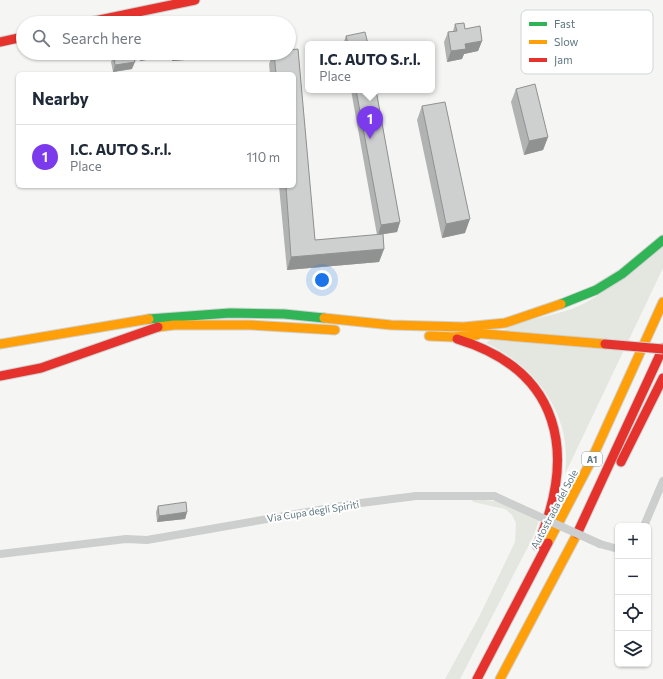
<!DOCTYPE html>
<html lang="en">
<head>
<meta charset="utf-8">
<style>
	body { margin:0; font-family:Commissioner,sans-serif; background:#f6f6f7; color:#1f2937 }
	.controls { position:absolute; right:12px; bottom:12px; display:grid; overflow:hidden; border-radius:6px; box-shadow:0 1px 3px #0004 }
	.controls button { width:36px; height:36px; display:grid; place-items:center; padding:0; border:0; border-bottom:1px solid #e0e1e3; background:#fff; color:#1f2937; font:20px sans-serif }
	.you { position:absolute; left:322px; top:280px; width:14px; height:14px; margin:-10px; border:3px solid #fff; border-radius:50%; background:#1a73e8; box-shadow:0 0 0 6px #1a73e833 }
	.badge { display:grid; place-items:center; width:26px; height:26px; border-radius:50%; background:#7c3aed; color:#fff; font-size:13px; font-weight:700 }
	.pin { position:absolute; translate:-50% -33px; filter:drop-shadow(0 1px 2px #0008) }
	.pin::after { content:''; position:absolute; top:21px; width:14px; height:12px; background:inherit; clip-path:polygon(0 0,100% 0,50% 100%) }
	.popup { position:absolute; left:305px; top:41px; width:130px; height:52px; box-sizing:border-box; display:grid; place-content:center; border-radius:6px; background:#fff; filter:drop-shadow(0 1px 3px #0005); font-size:13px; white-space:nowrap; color:#747a83 }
	.popup b { font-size:15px; color:#1f2937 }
	.popup::after { content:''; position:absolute; left:50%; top:100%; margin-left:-8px; border:8px solid transparent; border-top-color:#fff }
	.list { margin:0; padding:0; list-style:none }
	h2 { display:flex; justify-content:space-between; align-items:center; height:52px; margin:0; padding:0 16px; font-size:17px }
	h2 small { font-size:13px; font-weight:400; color:#747a83 }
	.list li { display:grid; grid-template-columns:26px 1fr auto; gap:12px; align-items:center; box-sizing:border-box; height:64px; padding:0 16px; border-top:1px solid #e0e1e3 }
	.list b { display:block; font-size:15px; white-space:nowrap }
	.list p { margin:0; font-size:13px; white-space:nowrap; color:#747a83 }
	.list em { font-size:13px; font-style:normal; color:#747a83 }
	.icon { flex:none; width:22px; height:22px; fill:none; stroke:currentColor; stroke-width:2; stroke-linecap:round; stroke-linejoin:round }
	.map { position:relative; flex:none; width:663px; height:679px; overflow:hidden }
	.search { position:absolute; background:#fff; box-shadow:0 1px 3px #0004; left:16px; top:16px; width:280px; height:44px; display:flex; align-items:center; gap:10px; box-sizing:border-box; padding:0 14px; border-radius:22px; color:#747a83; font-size:15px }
	.panel { position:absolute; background:#fff; box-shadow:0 1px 3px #0004; left:16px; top:72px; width:280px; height:116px; border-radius:6px }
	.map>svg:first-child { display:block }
</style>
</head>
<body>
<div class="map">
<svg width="663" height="679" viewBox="0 0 663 679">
	<rect width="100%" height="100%" fill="#f5f5f3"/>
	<!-- green -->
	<g fill="#e4e7e0">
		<path d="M663 247V268L565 474C573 416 537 367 486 343 495 337 504 329 514 325 536 317 560 315 581 305 611 290 637 267 663 247Z"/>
		<polygon points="477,499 501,502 539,520 534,535 460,679 445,679 479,617 515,542 516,523 512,515 505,509 473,502 472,500"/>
	</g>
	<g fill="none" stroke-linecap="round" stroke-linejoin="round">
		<defs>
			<g id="fast">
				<polyline points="561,304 596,290 622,274 663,240"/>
				<polyline points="149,319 230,313 284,314 324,318"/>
			</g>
			<g id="slow">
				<polyline points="324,318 391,325 464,327 505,323 561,304"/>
				<polyline points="158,327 174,325 250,325 335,330"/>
				<polyline points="473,333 605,344"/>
				<polyline points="429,336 454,337 477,335"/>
				<polyline points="0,344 149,319"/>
				<polyline points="548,543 590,463 663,302"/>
				<polyline points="500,679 577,534"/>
			</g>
			<g id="jam">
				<polyline points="85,23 195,0"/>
				<polyline points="0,42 23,37"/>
				<path d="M457 339C562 371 577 454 537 546"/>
				<polyline points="0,376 41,368 158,327"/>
				<polyline points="621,462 663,378"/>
				<polyline points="577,534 663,348"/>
				<polyline points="477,679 548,543"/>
			</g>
		</defs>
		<!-- fast casing -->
		<use href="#fast" stroke="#d0d2d2" stroke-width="11"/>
		<!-- slow casing -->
		<use href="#slow" stroke="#d0d2d2" stroke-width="11"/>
		<!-- jam casing -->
		<use href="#jam" stroke="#d0d2d2" stroke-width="11"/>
		<!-- street -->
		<g stroke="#cdcece" stroke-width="8">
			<polyline points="644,526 663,481"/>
			<polyline points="600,544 618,549"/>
			<polyline points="0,554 126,539 147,540 353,504 416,496 494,496"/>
		</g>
		<!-- fast -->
		<use href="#fast" stroke="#30b455" stroke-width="9"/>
		<!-- slow -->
		<use href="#slow" stroke="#ff9f0a" stroke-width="9"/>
		<!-- jam -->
		<use href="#jam" stroke="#e5322d" stroke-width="9"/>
		<defs>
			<polyline id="jam-bridge" points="605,344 663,349"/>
		</defs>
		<!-- jam-bridge casing -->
		<use href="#jam-bridge" stroke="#d2d3d3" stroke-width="11" stroke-linecap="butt"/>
		<!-- street-bridge -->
		<polyline stroke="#cdcece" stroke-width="8" points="494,496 600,544"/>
		<!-- jam-bridge -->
		<use href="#jam-bridge" stroke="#e5322d" stroke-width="9"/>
	</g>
	<!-- wall -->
	<g fill="#b0b3b2">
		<polygon points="455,24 465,29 482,41 478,51 464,54 462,59 447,62 444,42 448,32 453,31"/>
		<polygon points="346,36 368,44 343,44"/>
		<polygon points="298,49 315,240 377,235 351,90 376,90 400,222 397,232 383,234 384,249 379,262 287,270 279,186 294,186 294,74 270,74 269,64 273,53 289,53 289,50"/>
		<polygon points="139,53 153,53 153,55 152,59 140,61"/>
		<polygon points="171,53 187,53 185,60 172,61"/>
		<polygon points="114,55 132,69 113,72 111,62"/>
		<polygon points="516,89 548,137 543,150 524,155 511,102"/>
		<polygon points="422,106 465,233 442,238 417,120"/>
		<polygon points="158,506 187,512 185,519 157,522 156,512"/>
	</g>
	<!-- shaded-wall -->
	<g fill="#909291">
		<polygon points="482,41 478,51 464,54 462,59 447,62 451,51 465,44"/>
		<polygon points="175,53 187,53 185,60 172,61"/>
		<polygon points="153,55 152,59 140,61 142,58"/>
		<polygon points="135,62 132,69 113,72 115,65"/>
		<polygon points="548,137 543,150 524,155 529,141"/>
		<polygon points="470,219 465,233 442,238 446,224"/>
		<polygon points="400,222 397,232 378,235 381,225"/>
		<polygon points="384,249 379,262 287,270 291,257"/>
		<polygon points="187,512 185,519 157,522 159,516"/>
	</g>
	<!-- building -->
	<g fill="#cdd0cf" stroke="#909291">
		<polygon points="183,18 184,23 172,23 172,20"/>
		<polygon points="464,23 465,29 480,26 482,41 465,44 466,49 451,51 448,32 457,31 455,24"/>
		<polygon points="365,32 368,44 348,44 346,36"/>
		<polygon points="298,49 315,240 383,234 384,249 291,257 286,186 294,186 294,74 276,74 274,53 289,53 289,50"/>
		<polygon points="127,53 133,53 135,62 115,65 114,55"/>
		<polygon points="141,53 153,53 153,55 142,58"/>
		<polygon points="535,84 548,137 529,141 516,89"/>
		<polygon points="356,90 376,90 400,222 381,225"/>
		<polygon points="445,102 470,219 446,224 422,106"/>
		<polygon points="186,502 187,512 159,516 158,506"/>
	</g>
	<g text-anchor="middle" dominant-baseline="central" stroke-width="4" stroke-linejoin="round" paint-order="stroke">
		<!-- shield labels -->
		<rect fill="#fff" stroke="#8ea0a7" stroke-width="1" x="582" y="452" width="20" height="14" rx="3"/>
		<g font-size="9" font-weight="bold" fill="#5e7781">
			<text x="592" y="459">A1</text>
		</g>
		<!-- street labels -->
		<g font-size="10" fill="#5e7781" stroke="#fff">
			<text transform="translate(554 509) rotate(-62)">Autostrada del Sole</text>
			<text transform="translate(313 511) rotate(-9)">Via Cupa degli Spiriti</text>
		</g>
	</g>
	<!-- legend -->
	<rect x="521" y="10" width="132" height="64" rx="6" fill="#fff" stroke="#cfd6d9" stroke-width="1"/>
	<rect x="529" y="22" width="18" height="4" fill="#30b455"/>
	<rect x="529" y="40" width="18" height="4" fill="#ff9f0a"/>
	<rect x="529" y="58" width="18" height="4" fill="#e5322d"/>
	<g font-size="11" fill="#5e7781">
		<text x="554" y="28">Fast</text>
		<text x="554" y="46">Slow</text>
		<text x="554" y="64">Jam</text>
	</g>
</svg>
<div class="controls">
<button>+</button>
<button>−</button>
<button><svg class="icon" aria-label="locate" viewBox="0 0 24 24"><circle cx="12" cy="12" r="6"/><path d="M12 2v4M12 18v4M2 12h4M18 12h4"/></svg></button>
<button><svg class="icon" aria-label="layers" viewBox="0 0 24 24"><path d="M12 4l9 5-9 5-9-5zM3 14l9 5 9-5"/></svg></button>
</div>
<div class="you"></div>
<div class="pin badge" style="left:370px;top:139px">1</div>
<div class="popup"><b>I.C. AUTO S.r.l.</b>Place</div>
<div class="search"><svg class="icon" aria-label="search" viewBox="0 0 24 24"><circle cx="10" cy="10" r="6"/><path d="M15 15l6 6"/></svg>Search here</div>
<section class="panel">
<h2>Nearby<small></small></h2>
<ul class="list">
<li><span class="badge">1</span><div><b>I.C. AUTO S.r.l.</b><p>Place</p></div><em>110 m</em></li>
</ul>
</section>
</div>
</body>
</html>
